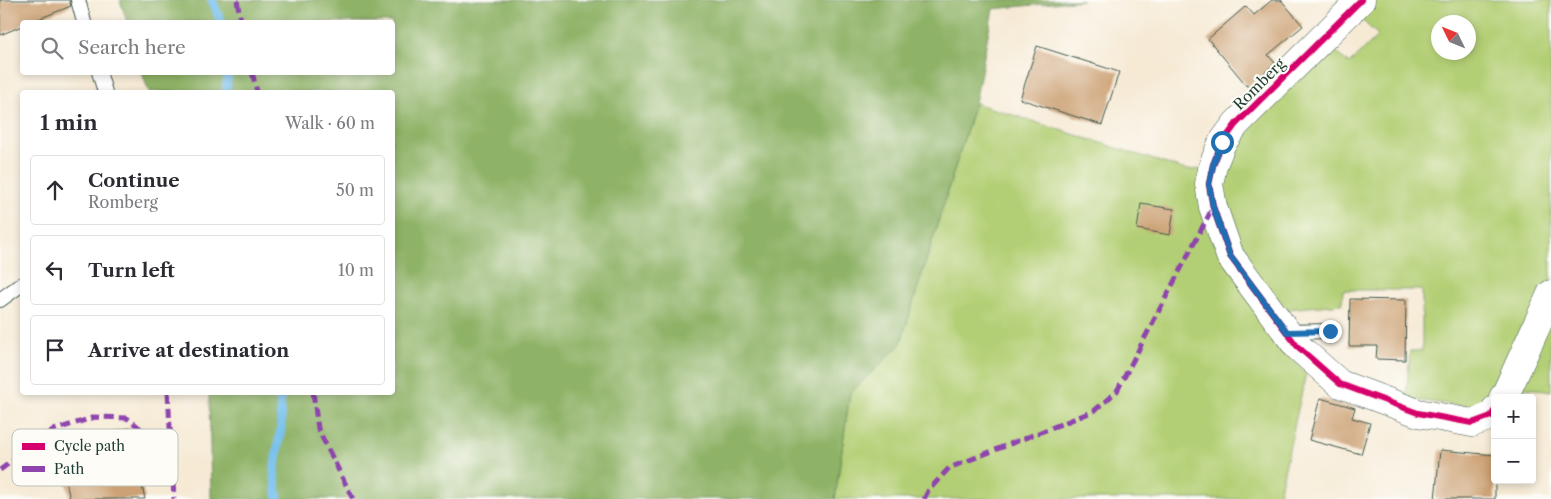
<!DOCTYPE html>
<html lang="en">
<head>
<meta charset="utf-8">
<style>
	body { margin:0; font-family:"Libre Caslon Text",serif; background:#f2f2f3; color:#2b2b33 }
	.controls { position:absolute; right:15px; bottom:15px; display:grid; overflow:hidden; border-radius:5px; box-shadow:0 2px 8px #0003 }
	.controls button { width:45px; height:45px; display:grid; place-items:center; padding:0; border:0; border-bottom:1px solid #e1e1e2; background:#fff; color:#2b2b33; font:25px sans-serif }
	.compass { position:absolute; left:1431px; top:15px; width:45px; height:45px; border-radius:50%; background:#fff; box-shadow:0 2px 8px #0003; rotate:313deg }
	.stop { position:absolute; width:15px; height:15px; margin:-11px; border:4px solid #1f6fb2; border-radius:50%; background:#fff }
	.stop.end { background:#1f6fb2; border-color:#fff; box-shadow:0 1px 5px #0008 }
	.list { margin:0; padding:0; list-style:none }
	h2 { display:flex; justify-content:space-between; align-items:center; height:65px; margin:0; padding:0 20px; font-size:21px }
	h2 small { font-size:16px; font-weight:400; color:#7c7c81 }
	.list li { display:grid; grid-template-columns:32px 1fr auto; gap:15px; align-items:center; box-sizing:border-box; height:70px; margin:0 10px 10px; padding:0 10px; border:1px solid #e1e1e2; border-radius:5px }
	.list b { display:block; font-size:19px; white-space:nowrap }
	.list p { margin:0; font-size:16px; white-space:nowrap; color:#7c7c81 }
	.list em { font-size:16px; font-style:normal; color:#7c7c81 }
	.icon { flex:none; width:28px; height:28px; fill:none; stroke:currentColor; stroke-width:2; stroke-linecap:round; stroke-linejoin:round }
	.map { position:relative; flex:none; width:1551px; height:499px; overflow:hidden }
	.search { position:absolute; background:#fff; box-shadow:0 2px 8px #0003; left:20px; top:20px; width:375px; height:55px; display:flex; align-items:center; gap:12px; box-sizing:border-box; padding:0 18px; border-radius:5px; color:#7c7c81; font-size:19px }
	.panel { position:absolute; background:#fff; box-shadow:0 2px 8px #0003; left:20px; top:90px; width:375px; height:305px; border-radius:5px }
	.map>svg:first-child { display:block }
</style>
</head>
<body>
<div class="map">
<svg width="1551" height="499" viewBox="0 0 1551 499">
	<rect width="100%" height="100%" fill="#fdfcf7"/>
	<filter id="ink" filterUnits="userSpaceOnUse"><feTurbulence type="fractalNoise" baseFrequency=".02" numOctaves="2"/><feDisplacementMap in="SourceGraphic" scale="10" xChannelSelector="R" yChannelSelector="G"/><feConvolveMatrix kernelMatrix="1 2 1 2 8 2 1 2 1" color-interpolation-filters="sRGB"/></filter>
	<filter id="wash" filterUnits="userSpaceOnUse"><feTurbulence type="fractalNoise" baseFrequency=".0096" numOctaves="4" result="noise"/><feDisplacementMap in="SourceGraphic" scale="20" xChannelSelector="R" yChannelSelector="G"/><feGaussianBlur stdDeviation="1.12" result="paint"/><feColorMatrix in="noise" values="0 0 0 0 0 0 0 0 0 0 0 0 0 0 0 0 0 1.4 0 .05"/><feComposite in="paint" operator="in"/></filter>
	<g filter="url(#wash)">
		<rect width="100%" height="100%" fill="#f6ead5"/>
		<!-- green -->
		<path fill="#b3cf75" stroke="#698654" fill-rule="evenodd" d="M1366 0H1551V391L1527 388 1512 390 1489 409 1406 399 1410 351H1422V290H1343L1342 304 1287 309 1272 332 1286 352 1306 373 1278 499H835L850 393 900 345 975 103 1186 170 1205 169 1325 41 1349 64 1378 35 1354 13ZM1438 22H1468V52H1438Z"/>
		<!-- forest -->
		<polygon fill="#8eb266" stroke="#56784d" points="120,0 1083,0 993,9 975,103 900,345 850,393 835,499 211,499 209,393 392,392 392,92 149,92 142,73 392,72 392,22 127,22"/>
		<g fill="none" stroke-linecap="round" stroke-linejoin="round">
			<!-- stream -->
			<g stroke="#74bfed" stroke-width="9">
				<polyline points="212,0 221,22"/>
				<polyline points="226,92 228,72"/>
				<polyline points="278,499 274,472 281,428 280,392"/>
			</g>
		</g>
		<g id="blocks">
			<!-- building -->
			<g fill="#cca174">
				<polygon points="0,0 69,0 71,6 31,22 22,22 22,26 0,35"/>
				<polygon points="1272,0 1281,0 1303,26 1268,55 1275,63 1248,87 1208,39 1246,6 1254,15"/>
				<polygon points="1037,46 1119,72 1102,125 1020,99"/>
				<polygon points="1141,204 1174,209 1170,235 1137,229"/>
				<polygon points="1350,299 1406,300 1405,360 1376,359 1377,346 1349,346"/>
				<polygon points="1320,398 1355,408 1352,418 1370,423 1361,454 1309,440"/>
				<polygon points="129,428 145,499 70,499 57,445"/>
				<polygon points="1440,450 1495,455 1495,499 1435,499"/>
			</g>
		</g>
	</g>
	<g filter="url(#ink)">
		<use href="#blocks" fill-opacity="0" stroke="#3f574c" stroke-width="1"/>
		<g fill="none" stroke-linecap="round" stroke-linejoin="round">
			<defs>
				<g id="service">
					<polyline points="78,0 84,22"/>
					<polyline points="99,72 105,92"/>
					<polyline points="0,300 22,284"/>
					<polyline points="1287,332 1330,331"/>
				</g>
				<g id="minor">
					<polyline points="1361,0 1236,124 1222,143 1213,165 1209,184 1213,207 1230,256 1297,346 1340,384 1418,413 1472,423 1491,416 1495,410"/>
					<polyline points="1503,398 1507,391 1551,294"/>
				</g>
			</defs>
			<!-- service casing -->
			<use href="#service" stroke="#3f574c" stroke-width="16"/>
			<!-- minor casing -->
			<use href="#minor" stroke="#3f574c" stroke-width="29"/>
			<!-- service -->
			<use href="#service" stroke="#fff" stroke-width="14"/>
			<!-- minor -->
			<use href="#minor" stroke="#fff" stroke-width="28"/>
			<!-- quiet -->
			<g stroke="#8e44ad" stroke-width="5" stroke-dasharray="10 5" stroke-linecap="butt">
				<polyline points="237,0 241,22"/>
				<polyline points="252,72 257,92"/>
				<polyline points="168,392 174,499"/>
				<polyline points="313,392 318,429 353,499"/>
				<polyline points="0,470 54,430 95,417 127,418 145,432 170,434"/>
				<polyline points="924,499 928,491 949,468 1094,411 1117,391 1213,207"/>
			</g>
			<defs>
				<polyline id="cycleway" points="1361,0 1236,124 1222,143 1213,165 1209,184 1213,207 1230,256 1297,346 1340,384 1418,413 1472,423 1491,416 1495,410"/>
			</defs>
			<!-- cycleway casing -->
			<use href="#cycleway" stroke="#fdfcf7" stroke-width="9"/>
			<!-- cycleway -->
			<use href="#cycleway" stroke="#d6006c" stroke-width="6"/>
		</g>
	</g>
	<g fill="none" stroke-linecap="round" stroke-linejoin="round" filter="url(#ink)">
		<!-- route -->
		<polyline stroke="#1f6fb2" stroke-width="6" points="1222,142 1213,165 1209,184 1213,207 1230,256 1287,332 1330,331"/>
	</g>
	<g text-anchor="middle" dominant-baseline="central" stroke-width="4.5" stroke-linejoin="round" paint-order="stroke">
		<!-- street labels -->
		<g font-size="15" fill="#1f3d34" stroke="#fdfcf7">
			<text transform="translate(1259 84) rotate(-45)">Romberg</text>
		</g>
	</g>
	<!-- legend -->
	<rect x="12" y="429" width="166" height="57" rx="8" fill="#fdfcf7" stroke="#bac3bc" stroke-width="1"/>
	<rect x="22" y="443" width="23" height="7" fill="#d6006c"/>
	<rect x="22" y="466" width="23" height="6" fill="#8e44ad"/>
	<g font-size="14" fill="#1f3d34">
		<text x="54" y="451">Cycle path</text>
		<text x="54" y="474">Path</text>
	</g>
</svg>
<div class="controls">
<button>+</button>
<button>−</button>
</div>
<svg class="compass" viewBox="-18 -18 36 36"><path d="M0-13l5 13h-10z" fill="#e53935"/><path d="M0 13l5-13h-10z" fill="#7c7c81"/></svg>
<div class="stop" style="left:1222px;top:142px"></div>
<div class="stop end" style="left:1330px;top:331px"></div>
<div class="search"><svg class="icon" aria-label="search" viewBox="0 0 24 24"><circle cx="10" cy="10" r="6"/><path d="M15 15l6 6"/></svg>Search here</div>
<section class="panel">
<h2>1 min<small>Walk · 60 m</small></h2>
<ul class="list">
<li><svg class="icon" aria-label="ahead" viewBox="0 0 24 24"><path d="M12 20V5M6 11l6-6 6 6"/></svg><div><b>Continue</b><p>Romberg</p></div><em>50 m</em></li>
<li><svg class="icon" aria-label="left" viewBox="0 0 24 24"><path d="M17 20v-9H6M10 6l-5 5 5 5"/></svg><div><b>Turn left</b></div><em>10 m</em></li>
<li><svg class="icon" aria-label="arrive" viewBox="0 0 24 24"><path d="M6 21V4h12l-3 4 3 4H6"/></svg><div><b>Arrive at destination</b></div></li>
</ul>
</section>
</div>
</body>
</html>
